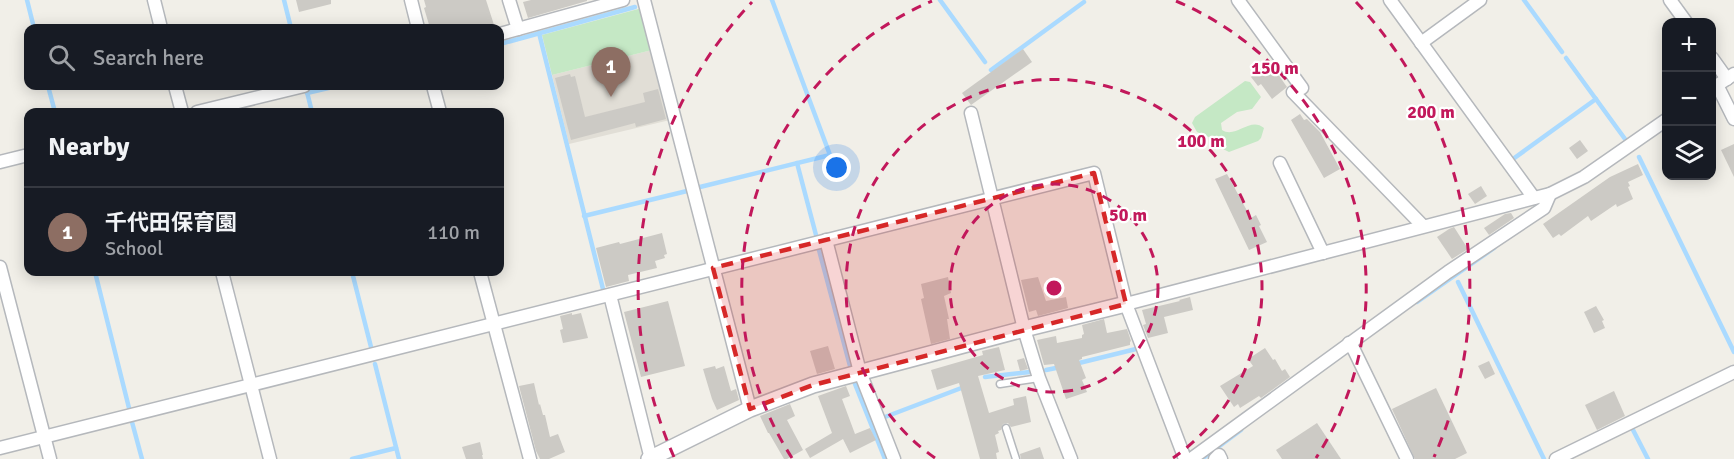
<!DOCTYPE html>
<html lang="en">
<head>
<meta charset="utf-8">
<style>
	body { margin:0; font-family:Signika,"Noto Sans JP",sans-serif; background:#242831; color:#f1f3f6 }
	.controls { position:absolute; right:18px; top:18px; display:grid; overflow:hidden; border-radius:12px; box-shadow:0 3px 15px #0003 }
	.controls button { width:54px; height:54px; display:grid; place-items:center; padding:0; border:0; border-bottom:2px solid #363941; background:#171b24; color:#f1f3f6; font:30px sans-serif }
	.you { position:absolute; left:837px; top:168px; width:21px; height:21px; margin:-15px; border:4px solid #fff; border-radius:50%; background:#1a73e8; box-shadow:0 0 0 9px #1a73e833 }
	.badge { display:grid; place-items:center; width:39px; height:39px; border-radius:50%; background:#b45309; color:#fff; font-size:20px; font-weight:700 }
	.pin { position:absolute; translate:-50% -50px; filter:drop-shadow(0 2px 3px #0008) }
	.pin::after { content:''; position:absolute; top:32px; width:21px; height:18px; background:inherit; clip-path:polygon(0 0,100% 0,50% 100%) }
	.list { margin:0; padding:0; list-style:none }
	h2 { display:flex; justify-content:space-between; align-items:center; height:78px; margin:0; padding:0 24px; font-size:26px }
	h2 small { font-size:20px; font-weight:400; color:#9ea1a6 }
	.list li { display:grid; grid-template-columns:39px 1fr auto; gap:18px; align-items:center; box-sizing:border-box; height:90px; padding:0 24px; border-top:2px solid #363941 }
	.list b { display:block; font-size:22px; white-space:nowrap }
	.list p { margin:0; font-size:20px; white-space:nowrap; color:#9ea1a6 }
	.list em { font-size:20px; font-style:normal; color:#9ea1a6 }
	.icon { flex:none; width:33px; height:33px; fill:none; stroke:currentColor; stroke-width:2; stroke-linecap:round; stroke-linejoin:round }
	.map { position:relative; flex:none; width:1734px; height:459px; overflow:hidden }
	.search { position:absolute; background:#171b24; box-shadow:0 3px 15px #0003; left:24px; top:24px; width:480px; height:66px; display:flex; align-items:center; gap:15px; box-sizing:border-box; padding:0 21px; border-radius:12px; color:#9ea1a6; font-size:22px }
	.panel { position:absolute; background:#171b24; box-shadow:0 3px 15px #0003; left:24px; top:108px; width:480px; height:168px; border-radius:12px }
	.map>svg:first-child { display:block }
</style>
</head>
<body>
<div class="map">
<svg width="1734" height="459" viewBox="0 0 1734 459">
	<rect width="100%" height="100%" fill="#f1efe8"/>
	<!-- education -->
	<polygon fill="#e1ded6" points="652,50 670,120 569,144 552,75"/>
	<!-- green -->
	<g fill="#c5e8c5">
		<polygon points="642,8 652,50 552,75 542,35"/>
		<path d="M1245 81 1250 82 1261 97 1252 109 1237 112 1221 123 1222 130C1236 139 1250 116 1264 128L1261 138 1258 141 1229 152 1223 149 1218 141 1197 132 1192 123 1195 117Z"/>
	</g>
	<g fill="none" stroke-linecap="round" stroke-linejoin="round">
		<!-- stream -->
		<g stroke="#aadaff" stroke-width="4.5">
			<polyline points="27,0 34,28"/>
			<polyline points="284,0 291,28"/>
			<polyline points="940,0 985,62"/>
			<polyline points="1524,0 1562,52"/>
			<polyline points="539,33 603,289"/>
			<polyline points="500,44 635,7"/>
			<polyline points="1566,58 1625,139"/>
			<polyline points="991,70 1084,2"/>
			<polyline points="48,86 55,112"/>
			<polyline points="307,92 312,112"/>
			<polyline points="307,93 337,86"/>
			<polyline points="1639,157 1734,352"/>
			<polyline points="1513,159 1596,99"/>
			<polyline points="797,163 816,235"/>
			<polyline points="700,187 830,155 772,0"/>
			<polyline points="584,216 687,191"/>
			<polyline points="819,250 850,366"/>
			<polyline points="95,272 129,408"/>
			<polyline points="352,272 371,347"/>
			<polyline points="1458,282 1544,459"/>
			<polyline points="1417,302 1494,248"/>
			<polyline points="375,364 399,459"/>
			<polyline points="1075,364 1136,349"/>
			<polyline points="1046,370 1061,367"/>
			<polyline points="985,377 1030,372"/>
			<polyline points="855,384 885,459"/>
			<polyline points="885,417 964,387"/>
			<polyline points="132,422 142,459"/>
			<polyline points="1632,428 1648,459"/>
			<polyline points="352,459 396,448"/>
			<polyline points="1202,459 1241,430"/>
		</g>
	</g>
	<!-- building -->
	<g fill="#cccac5">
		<polygon points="296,0 331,0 331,4 299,12"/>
		<polygon points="424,0 486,0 495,28 430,28 424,8 426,7"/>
		<polygon points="531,0 587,0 587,1 528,18 523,2"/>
		<polygon points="1023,49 1032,62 971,105 962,93"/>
		<polygon points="1267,63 1271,68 1273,67 1287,87 1272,99 1261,84 1258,86 1251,77 1254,74 1253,73"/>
		<polygon points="570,74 571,77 575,76 585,117 645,102 643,93 658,89 666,119 636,127 635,123 571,140 555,78"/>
		<polygon points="1300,114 1304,120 1307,119 1320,132 1340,169 1324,178 1291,120"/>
		<polygon points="1580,140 1588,151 1577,159 1569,148"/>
		<polygon points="1734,144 1734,177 1721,150"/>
		<polygon points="1638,164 1643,175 1628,182 1630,186 1628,187 1633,199 1617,207 1616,204 1591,221 1588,216 1561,236 1559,234 1553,238 1543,224 1610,177"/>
		<polygon points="1227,174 1251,218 1256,215 1261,225 1259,226 1267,242 1249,250 1215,179"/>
		<polygon points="1481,186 1487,196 1475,204 1468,194"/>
		<polygon points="1511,213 1514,218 1489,235 1484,228 1505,214"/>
		<polygon points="1454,227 1468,249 1452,259 1437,237 1449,229"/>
		<polygon points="662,233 667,254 664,255 665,258 655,261 657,268 628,275 629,281 606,287 596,248 619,242 620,244"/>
		<polygon points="948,277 951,293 944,296 949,319 947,319 950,339 931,344 921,299 924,298 921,284"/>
		<polygon points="1038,277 1046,301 1066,297 1068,308 1038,316 1036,310 1029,312 1021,280"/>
		<polygon points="1190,297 1193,310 1164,317 1168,333 1148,338 1143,325 1146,324 1142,310 1180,301 1179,300"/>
		<polygon points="668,301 685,366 641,377 624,312"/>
		<polygon points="1596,306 1604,320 1602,321 1605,328 1594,333 1584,312"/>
		<polygon points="572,313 572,315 581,313 588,338 563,343 560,330 563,329 560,316"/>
		<polygon points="1104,319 1107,333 1127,329 1131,341 1130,342 1130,345 1082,357 1082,359 1079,360 1086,378 1082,380 1087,392 1066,399 1054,364 1044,365 1037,340 1056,336 1057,343 1082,338 1082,335 1084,334 1082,325"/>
		<polygon points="828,346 835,369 817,374 810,351"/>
		<polygon points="999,347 1005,370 978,376 989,413 1014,405 1013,399 1026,396 1031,422 1011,427 1008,423 1003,424 1001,430 998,431 999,433 995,435 999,452 996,453 997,459 980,459 959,383 937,390 931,370 983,355 982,351"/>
		<polygon points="1265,348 1273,360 1275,359 1282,371 1285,369 1290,377 1261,398 1259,396 1240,408 1238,404 1234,407 1220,386 1253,366 1248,359"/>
		<polygon points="1024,358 1028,369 1020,371 1017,360"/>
		<polygon points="1489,361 1495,374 1485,379 1478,366"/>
		<polygon points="715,366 716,369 724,366 731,391 736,389 739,400 717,410 712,399 703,369"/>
		<polygon points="534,383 539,405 540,404 543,415 545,415 550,437 558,434 565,452 549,459 540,459 536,451 519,386"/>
		<polygon points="846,386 850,396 842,399 855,434 870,428 876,440 850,453 843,439 810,458 805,449 832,433 818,396"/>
		<polygon points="1436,388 1467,453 1455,459 1415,459 1392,409"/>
		<polygon points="1614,391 1625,416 1597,430 1585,405"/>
		<polygon points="790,404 795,416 787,420 803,450 787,459 784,459 769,433 768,433 760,416"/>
		<polygon points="1317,423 1341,459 1282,459 1276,450"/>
		<polygon points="480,442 483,455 482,455 483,459 466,459 462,447"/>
		<polygon points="1040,447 1044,459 1021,459 1020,454"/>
	</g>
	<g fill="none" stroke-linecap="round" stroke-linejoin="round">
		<defs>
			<g id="service">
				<polyline points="1000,384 1039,378"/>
				<polyline points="1006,428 1016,459"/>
			</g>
			<g id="minor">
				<polyline points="154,0 161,28"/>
				<polyline points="411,0 418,28"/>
				<polyline points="509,0 518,29"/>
				<polyline points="644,0 750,409"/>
				<polyline points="1238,0 1302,88 1293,92 1422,225"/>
				<polyline points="1390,0 1534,198"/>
				<polyline points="1670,0 1686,22"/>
				<polyline points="500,34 623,0"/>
				<polyline points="1421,43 1480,0"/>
				<polyline points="1712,58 1727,79"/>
				<polyline points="1717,85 1734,119"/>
				<polyline points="175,86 182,112"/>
				<polyline points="433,86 440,112"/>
				<polyline points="1713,88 1734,74"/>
				<polyline points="197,112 304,86"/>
				<polyline points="971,113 1024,329 1039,378 1071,459"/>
				<polyline points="0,162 28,155"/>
				<polyline points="1280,163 1323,253"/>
				<polyline points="826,240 860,372 894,459"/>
				<polyline points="0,267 50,459"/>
				<polyline points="222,272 270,459"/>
				<polyline points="480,272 530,459"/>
				<polyline points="610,295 651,459"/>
				<polyline points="1126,304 1550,194 1584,177 1666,120"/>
				<polyline points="1349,343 1354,350 1407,459"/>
				<polyline points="0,448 1094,173 1126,304 1185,459"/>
				<polyline points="1191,459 1448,272 1544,208 1550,194"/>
				<polyline points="1215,459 1219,455 1221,459"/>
				<polyline points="1556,459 1734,372"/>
			</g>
			<polyline id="tertiary" points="649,459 750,409 813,385 1024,329 1126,304"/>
		</defs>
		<!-- service casing -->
		<use href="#service" stroke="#b5b8bc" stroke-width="9"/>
		<!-- minor casing -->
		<use href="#minor" stroke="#b5b8bc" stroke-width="15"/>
		<!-- tertiary casing -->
		<use href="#tertiary" stroke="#b5b8bc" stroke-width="18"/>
		<!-- service -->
		<use href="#service" stroke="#fff" stroke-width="6"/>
		<!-- minor -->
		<use href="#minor" stroke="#fff" stroke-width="12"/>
		<!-- tertiary -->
		<use href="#tertiary" stroke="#fff" stroke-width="15"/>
	</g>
	<!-- marked area -->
	<path fill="#d62828" fill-opacity="0.2" stroke="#d62828" stroke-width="4.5" stroke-dasharray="12 8" stroke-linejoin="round" d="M1094 173 1126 304 813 385 750 409 713 268Z"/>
	<!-- distance rings -->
	<g fill="none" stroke="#c2185b" stroke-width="3" stroke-dasharray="10 8">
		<circle cx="1054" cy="288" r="104"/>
		<path d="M935 458A208 208 0 1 1 1173 458"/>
		<path d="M792 458A312 312 0 0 1 932 1M1176 1A312 312 0 0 1 1316 458"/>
		<path d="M674 457A416 416 0 0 1 752 2M1356 2A416 416 0 0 1 1434 457"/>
	</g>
	<circle cx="1054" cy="288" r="9" fill="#c2185b" stroke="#fff" stroke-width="3"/>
	<g font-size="18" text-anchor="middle" font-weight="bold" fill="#c2185b" stroke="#fff" stroke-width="4.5" stroke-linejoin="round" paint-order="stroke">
		<text x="1275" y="74">150 m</text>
		<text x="1431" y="118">200 m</text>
		<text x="1201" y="147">100 m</text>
		<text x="1128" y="221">50 m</text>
	</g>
</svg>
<div class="controls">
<button>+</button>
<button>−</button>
<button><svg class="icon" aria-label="layers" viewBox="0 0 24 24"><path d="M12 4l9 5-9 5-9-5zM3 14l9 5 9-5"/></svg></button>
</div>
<div class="you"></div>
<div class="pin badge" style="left:611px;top:97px;background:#8d6e63">1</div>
<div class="search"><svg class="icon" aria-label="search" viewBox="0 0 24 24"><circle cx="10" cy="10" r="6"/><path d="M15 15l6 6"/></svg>Search here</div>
<section class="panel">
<h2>Nearby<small></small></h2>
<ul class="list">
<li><span class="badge" style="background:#8d6e63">1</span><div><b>千代田保育園</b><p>School</p></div><em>110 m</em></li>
</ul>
</section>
</div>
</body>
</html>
